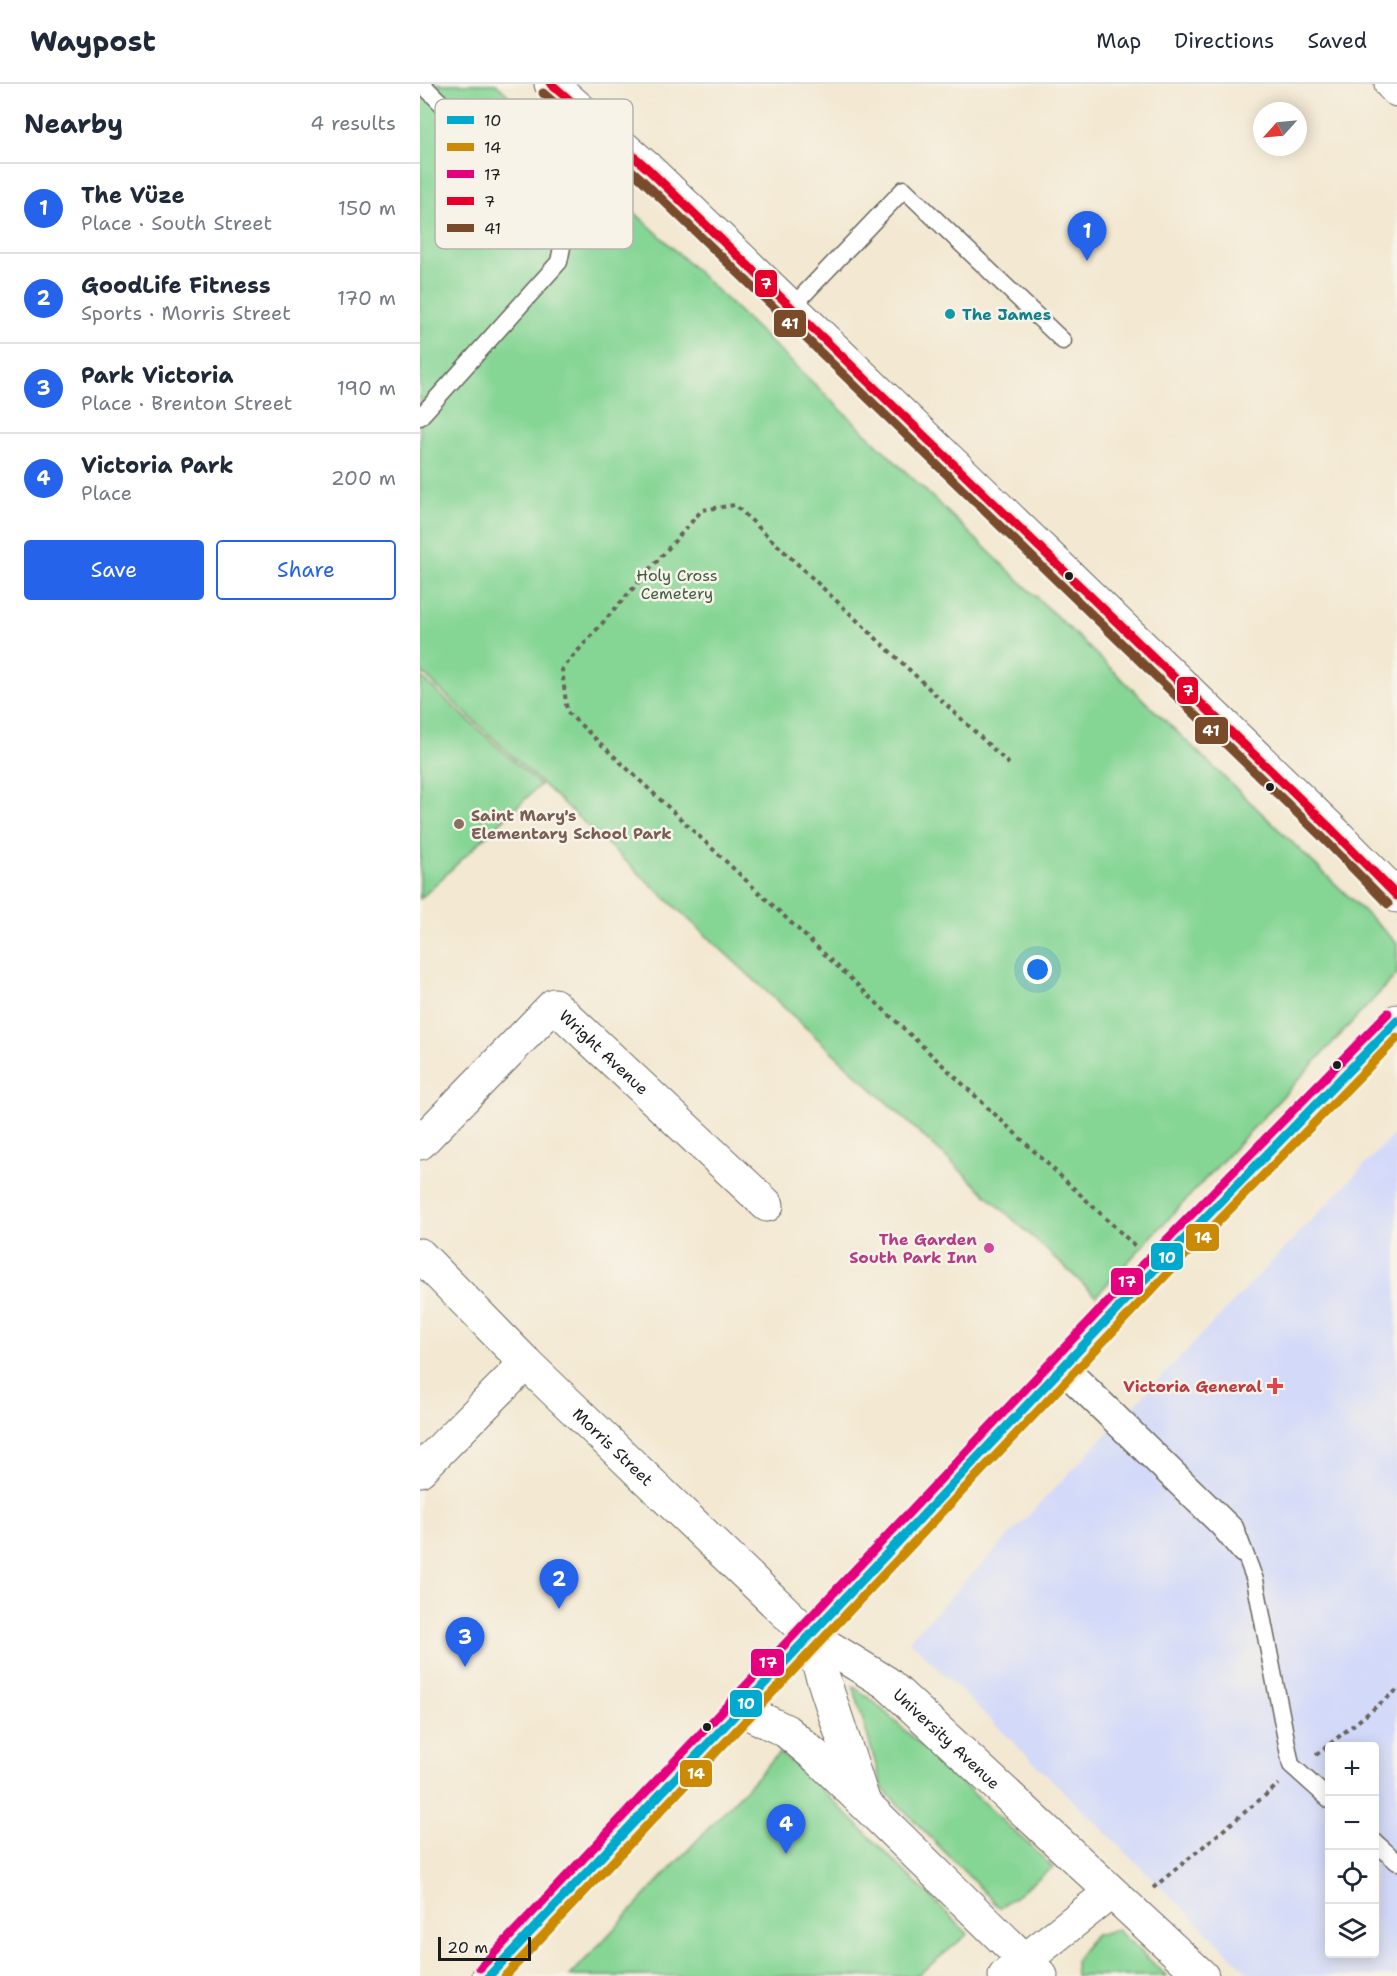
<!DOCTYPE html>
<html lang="en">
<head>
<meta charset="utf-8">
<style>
	body { margin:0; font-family:"Shantell Sans",sans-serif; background:#f6f6f7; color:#1f2937 }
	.controls { position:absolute; right:18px; bottom:18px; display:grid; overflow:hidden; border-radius:6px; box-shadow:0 3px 15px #0003 }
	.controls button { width:54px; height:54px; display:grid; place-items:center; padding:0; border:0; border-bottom:2px solid #e0e1e3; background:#fff; color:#1f2937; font:30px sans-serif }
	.compass { position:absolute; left:833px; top:18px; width:54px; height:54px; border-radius:50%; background:#fff; box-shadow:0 3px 15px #0003; rotate:243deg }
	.scale { position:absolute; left:18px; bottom:15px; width:93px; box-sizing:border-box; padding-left:6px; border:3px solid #1c1c1c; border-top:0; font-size:16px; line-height:21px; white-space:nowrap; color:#1c1c1c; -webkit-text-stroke:4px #f7f3e8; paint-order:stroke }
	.you { position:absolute; left:618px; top:886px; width:21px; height:21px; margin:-15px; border:4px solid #fff; border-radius:50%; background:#1a73e8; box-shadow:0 0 0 9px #1a73e833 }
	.badge { display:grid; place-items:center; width:39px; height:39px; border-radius:50%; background:#2563eb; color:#fff; font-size:20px; font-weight:700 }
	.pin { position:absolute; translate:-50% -50px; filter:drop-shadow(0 2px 3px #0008) }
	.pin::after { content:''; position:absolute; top:32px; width:21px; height:18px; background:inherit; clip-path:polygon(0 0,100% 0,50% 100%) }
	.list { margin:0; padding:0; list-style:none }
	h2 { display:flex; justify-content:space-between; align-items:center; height:78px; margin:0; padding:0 24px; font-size:26px }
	h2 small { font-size:20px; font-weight:400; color:#747a83 }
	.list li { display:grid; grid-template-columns:39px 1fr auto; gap:18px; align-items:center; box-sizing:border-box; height:90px; padding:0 24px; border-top:2px solid #e0e1e3 }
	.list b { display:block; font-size:22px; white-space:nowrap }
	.list p { margin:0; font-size:20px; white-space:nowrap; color:#747a83 }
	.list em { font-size:20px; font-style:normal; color:#747a83 }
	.actions { display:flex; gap:12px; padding:18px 24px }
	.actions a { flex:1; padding:14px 0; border:2px solid #2563eb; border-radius:6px; text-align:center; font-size:21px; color:#2563eb }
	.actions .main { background:#2563eb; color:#fff }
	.icon { flex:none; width:33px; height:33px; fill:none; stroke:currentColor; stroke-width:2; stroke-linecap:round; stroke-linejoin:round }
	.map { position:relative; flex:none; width:977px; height:1892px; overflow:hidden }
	header { display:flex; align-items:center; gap:36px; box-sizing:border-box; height:84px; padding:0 30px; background:#fff; border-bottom:2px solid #e0e1e3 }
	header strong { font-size:28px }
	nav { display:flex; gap:33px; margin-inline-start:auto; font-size:21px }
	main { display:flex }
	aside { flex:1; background:#fff }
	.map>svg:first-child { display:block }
</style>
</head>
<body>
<header>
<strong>Waypost</strong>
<nav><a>Map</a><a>Directions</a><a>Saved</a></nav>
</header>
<main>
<aside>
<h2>Nearby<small>4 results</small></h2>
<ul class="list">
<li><span class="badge">1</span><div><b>The Vüze</b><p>Place · South Street</p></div><em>150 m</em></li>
<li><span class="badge">2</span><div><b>GoodLife Fitness</b><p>Sports · Morris Street</p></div><em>170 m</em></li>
<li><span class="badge">3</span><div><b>Park Victoria</b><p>Place · Brenton Street</p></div><em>190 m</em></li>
<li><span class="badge">4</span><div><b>Victoria Park</b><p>Place</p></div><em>200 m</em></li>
</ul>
<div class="actions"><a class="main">Save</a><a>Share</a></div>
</aside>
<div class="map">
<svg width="977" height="1892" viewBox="0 0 977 1892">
	<rect width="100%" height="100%" fill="#f7f3e8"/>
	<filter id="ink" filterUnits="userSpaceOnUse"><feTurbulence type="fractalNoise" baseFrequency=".0167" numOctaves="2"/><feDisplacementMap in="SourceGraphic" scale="12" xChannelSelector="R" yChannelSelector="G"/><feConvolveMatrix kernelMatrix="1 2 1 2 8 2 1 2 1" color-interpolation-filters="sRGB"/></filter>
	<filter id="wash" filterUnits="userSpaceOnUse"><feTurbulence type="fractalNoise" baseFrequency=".008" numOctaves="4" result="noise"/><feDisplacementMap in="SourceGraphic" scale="24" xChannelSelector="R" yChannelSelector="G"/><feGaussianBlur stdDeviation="1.35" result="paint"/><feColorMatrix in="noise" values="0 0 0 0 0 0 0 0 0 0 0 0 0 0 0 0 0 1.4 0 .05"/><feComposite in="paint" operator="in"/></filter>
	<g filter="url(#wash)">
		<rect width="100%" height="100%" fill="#f3e8d1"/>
		<!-- built -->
		<path fill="#d2d9f9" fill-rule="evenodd" d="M977 1047V1892H832L489 1556ZM910 1662H954V1870H910Z"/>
		<!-- green -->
		<g fill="#85d594" stroke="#507858" stroke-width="1.5">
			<polygon points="0,0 76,0 238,150 977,859 977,890 676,1212 0,587"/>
			<polygon points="0,592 120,701 0,815"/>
			<polygon points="433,1602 453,1617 633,1783 580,1824 463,1705"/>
			<polygon points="359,1669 387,1691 548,1850 497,1892 150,1892"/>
			<polygon points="696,1845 747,1892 656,1892 655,1877 673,1852"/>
		</g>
	</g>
	<g filter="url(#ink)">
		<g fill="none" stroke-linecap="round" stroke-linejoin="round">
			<defs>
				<g id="lane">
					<polyline points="371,224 484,105 643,257"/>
					<polyline points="0,333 139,178 144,153 138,136 2,0"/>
					<polyline points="647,1279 815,1443 835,1496 871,1681 910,1716"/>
					<polyline points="638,1288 799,1444 821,1470"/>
					<polyline points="954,1757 977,1778"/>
				</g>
				<g id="street">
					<polyline points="971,0 977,6"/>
					<path id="s1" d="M0 1059 134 921 347 1121"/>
					<polyline points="0,1386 106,1279"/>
					<polyline points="585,1892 691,1808"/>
				</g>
				<g id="secondary">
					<polyline points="131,0 228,85 909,743 977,812"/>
					<path id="s2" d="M0 1171 106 1279 389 1551 467 1599 782 1892"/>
					<polyline points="389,1551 442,1713"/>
					<polyline points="320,1625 366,1647 398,1674 621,1892"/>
					<polyline points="69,1892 737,1183 977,937"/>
				</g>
			</defs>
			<!-- lane casing -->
			<use href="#lane" stroke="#67635b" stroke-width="19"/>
			<!-- street casing -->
			<use href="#street" stroke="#67635b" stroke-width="35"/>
			<!-- secondary casing -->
			<use href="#secondary" stroke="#67635b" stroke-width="35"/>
			<!-- path -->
			<g stroke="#67635b" stroke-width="4" stroke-dasharray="4.5 4.5" stroke-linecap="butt">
				<polyline points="589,680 315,421 282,426 142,585 147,628 715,1162"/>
				<polyline points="896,1671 977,1606"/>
				<polyline points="733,1804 859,1700"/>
			</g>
			<!-- lane -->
			<use href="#lane" stroke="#fff" stroke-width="16"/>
			<!-- street -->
			<use href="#street" stroke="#fff" stroke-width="33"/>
			<!-- secondary -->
			<use href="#secondary" stroke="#fff" stroke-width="33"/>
			<defs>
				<polyline id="bus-1" points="69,1892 737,1183 977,937"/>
				<polyline id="bus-2" points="85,1892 746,1191 977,954"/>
				<polyline id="bus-3" points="60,1884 728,1175 968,929"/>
				<polyline id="bus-4" points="131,0 228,85 909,743 977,812"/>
				<polyline id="bus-5" points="123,9 220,94 901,752 968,820"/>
			</defs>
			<!-- bus-1 casing -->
			<use href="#bus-1" stroke="#f7f3e8" stroke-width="14"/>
			<!-- bus-2 casing -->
			<use href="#bus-2" stroke="#f7f3e8" stroke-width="14"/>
			<!-- bus-3 casing -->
			<use href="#bus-3" stroke="#f7f3e8" stroke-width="14"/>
			<!-- bus-4 casing -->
			<use href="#bus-4" stroke="#f7f3e8" stroke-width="14"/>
			<!-- bus-5 casing -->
			<use href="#bus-5" stroke="#f7f3e8" stroke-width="14"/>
			<!-- bus-1 -->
			<use href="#bus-1" stroke="#00a9ce" stroke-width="9"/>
			<!-- bus-2 -->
			<use href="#bus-2" stroke="#cb8a06" stroke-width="9"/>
			<!-- bus-3 -->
			<use href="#bus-3" stroke="#e5007d" stroke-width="9"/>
			<!-- bus-4 -->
			<use href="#bus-4" stroke="#e4002b" stroke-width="9"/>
			<!-- bus-5 -->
			<use href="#bus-5" stroke="#7a4b2a" stroke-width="9"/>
		</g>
	</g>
	<!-- markers -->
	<circle fill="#0f9aa8" stroke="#f7f3e8" stroke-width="2" cx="530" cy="230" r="6"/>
	<g fill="#1c1c1c" stroke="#f7f3e8" stroke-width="2">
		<circle cx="649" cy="492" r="5"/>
		<circle cx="850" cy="703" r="5"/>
		<circle cx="917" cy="981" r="5"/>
		<circle cx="287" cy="1643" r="5"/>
	</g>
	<circle fill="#8d6e63" stroke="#f7f3e8" stroke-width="2" cx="39" cy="740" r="6"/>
	<circle fill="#d1479c" stroke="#f7f3e8" stroke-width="2" cx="569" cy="1164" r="6"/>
	<path fill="#e0444e" stroke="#f7f3e8" stroke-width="2" d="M852 1293h6v6h6v6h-6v6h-6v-6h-6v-6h6z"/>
	<g text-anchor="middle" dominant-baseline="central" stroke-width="5" stroke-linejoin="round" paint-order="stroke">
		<!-- culture labels -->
		<g font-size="16" font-weight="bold" fill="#0d838f" stroke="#f7f3e8" text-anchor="start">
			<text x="542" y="230">The James</text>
		</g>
		<!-- park labels -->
		<g font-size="16" fill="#415d46" stroke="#f7f3e8">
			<text x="257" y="491">Holy Cross<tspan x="257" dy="18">Cemetery</tspan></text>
		</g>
		<!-- education labels -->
		<g font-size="16" font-weight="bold" fill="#785e54" stroke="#f7f3e8" text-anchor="start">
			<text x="51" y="731">Saint Mary's<tspan x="51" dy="18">Elementary School Park</tspan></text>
		</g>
		<!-- street labels -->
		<g font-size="16" fill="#1c1c1c" stroke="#f7f3e8">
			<text stroke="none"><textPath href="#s1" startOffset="261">Wright Avenue</textPath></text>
			<text stroke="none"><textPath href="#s2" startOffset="272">Morris Street</textPath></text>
			<text stroke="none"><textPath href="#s2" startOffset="717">University Avenue</textPath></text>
		</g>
		<!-- hotel labels -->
		<g font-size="16" font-weight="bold" fill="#b23c85" stroke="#f7f3e8" text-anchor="end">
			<text x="557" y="1155">The Garden<tspan x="557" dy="18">South Park Inn</tspan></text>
		</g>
		<!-- health labels -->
		<g font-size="16" font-weight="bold" fill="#be3a42" stroke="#f7f3e8" text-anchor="end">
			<text x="842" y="1302">Victoria General</text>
		</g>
	</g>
	<!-- legend -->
	<rect x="15" y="15" width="198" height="150" rx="9" fill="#f7f3e8" stroke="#b5b2ab" stroke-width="1.5"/>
	<rect x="27" y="32" width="27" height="8" fill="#00a9ce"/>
	<rect x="27" y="59" width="27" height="8" fill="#cb8a06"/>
	<rect x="27" y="86" width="27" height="8" fill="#e5007d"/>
	<rect x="27" y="113" width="27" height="8" fill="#e4002b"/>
	<rect x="27" y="140" width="27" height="8" fill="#7a4b2a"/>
	<g font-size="16" fill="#1c1c1c">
		<text x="64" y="42">10</text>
		<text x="64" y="69">14</text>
		<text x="64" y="96">17</text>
		<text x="64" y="123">7</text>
		<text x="64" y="150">41</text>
	</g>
	<g stroke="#f7f3e8" stroke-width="2">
		<rect x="334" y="185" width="24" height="29" rx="6" fill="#e4002b"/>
		<rect x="353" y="225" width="34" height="29" rx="6" fill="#7a4b2a"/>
		<rect x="756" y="592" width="23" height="29" rx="6" fill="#e4002b"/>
		<rect x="774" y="632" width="35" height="29" rx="6" fill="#7a4b2a"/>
		<rect x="765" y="1139" width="35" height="29" rx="6" fill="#cb8a06"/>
		<rect x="730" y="1158" width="34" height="29" rx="6" fill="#00a9ce"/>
		<rect x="690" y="1183" width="34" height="29" rx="6" fill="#e5007d"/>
		<rect x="330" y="1564" width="35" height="29" rx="6" fill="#e5007d"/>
		<rect x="309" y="1605" width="34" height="29" rx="6" fill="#00a9ce"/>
		<rect x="259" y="1675" width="34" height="29" rx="6" fill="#cb8a06"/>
	</g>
	<g font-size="16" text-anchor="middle" font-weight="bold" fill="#fff">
		<text x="346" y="205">7</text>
		<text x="370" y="245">41</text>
		<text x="768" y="612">7</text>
		<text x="791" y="652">41</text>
		<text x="783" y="1159">14</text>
		<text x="747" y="1179">10</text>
		<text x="707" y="1203">17</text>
		<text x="348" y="1584">17</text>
		<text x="326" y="1625">10</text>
		<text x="276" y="1695">14</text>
	</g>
</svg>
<div class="controls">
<button>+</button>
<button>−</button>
<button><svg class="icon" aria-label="locate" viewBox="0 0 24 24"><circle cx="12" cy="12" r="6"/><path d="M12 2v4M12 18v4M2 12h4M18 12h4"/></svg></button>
<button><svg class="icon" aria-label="layers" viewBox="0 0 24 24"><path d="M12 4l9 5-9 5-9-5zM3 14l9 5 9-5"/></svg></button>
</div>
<svg class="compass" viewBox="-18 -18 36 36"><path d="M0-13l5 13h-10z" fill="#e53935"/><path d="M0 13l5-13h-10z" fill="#747a83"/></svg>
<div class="scale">20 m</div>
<div class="you"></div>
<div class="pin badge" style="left:667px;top:177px">1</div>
<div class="pin badge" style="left:139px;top:1525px">2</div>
<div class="pin badge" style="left:45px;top:1583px">3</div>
<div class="pin badge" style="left:366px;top:1770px">4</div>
</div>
</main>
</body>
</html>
